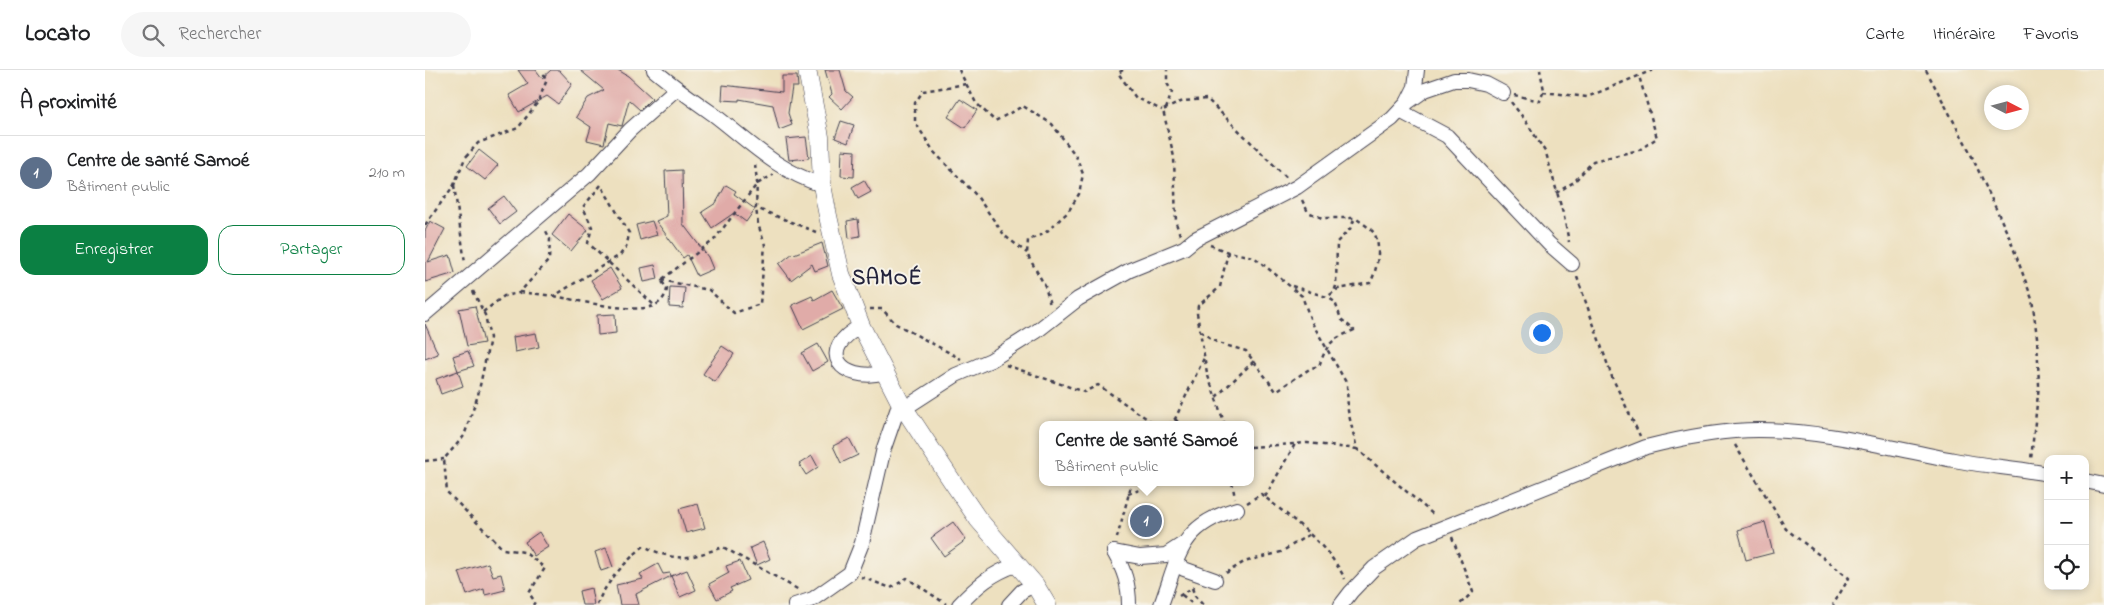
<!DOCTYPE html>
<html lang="fr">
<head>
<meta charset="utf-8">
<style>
	body { margin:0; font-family:"Indie Flower",sans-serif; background:#f6f6f6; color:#202124 }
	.controls { position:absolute; right:15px; bottom:15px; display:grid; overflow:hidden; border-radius:10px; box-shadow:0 2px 8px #0003 }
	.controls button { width:45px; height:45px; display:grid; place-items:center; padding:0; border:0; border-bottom:1px solid #e0e0e0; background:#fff; color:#202124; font:25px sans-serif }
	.compass { position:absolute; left:1559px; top:15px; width:45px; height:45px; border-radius:50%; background:#fff; box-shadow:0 2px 8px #0003; rotate:96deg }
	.you { position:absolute; left:1116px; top:262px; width:18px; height:18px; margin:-12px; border:4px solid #fff; border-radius:50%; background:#1a73e8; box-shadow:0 0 0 8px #1a73e833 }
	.badge { display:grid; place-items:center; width:32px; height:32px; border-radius:50%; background:#0b8043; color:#fff; font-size:16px; font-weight:700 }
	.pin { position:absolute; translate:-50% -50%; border:2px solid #fff; box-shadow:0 1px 5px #0006 }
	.popup { position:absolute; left:614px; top:351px; width:215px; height:65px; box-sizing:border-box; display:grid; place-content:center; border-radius:10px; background:#fff; filter:drop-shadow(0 1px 4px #0005); font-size:16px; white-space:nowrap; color:#757577 }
	.popup b { font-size:19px; color:#202124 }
	.popup::after { content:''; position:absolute; left:50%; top:100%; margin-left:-10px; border:10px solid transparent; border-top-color:#fff }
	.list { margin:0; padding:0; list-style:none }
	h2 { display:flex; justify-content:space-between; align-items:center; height:65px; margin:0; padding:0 20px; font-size:21px }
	h2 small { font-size:16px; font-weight:400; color:#757577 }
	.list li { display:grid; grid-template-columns:32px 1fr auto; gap:15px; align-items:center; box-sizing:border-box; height:75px; padding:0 20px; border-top:1px solid #e0e0e0 }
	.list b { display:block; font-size:19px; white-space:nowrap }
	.list p { margin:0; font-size:16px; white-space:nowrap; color:#757577 }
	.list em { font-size:16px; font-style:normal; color:#757577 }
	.actions { display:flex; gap:10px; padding:15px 20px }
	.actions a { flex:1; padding:11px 0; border:1px solid #0b8043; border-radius:15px; text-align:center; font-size:18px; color:#0b8043 }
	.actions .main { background:#0b8043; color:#fff }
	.icon { flex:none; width:28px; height:28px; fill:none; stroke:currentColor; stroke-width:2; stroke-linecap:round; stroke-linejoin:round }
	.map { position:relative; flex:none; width:1679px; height:535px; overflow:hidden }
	header { display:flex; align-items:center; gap:30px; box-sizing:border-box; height:70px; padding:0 25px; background:#fff; border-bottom:1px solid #e0e0e0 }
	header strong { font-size:24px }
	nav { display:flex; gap:28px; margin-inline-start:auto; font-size:18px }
	.search { width:350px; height:45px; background:#f6f6f6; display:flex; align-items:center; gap:12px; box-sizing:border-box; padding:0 18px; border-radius:28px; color:#757577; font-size:19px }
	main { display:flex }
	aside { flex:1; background:#fff }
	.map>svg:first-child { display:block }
</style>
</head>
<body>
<header>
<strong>Locato</strong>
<div class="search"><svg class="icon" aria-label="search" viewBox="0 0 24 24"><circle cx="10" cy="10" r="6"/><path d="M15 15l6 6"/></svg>Rechercher</div>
<nav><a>Carte</a><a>Itinéraire</a><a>Favoris</a></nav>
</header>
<main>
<aside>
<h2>À proximité<small></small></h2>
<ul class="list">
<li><span class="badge" style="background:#5c6f8a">1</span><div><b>Centre de santé Samoé</b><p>Bâtiment public</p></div><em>210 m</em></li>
</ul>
<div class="actions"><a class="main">Enregistrer</a><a>Partager</a></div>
</aside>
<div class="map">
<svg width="1679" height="535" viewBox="0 0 1679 535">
	<rect width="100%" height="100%" fill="#f7f3e8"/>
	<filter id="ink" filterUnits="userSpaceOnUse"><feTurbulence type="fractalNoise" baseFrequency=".02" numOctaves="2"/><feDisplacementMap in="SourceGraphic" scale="10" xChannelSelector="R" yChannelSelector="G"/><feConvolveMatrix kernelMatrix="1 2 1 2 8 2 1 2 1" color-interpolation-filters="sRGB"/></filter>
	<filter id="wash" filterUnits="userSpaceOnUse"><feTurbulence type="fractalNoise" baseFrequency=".0096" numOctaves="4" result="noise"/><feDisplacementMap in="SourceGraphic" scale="20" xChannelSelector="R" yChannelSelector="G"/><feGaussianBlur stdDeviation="1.12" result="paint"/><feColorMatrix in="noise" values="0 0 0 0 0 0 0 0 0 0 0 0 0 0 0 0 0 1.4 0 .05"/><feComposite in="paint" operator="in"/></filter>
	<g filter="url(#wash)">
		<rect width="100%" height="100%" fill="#ede0bf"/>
		<g id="blocks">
			<!-- building -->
			<g fill="#e0aba8">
				<polygon points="93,0 111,0 117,8 126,0 134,0 147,14 133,34 122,26 94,42 84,25 103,14"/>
				<polygon points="155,0 193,0 203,6 227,28 215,40 204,30 197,56 184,53 179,74 162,70 166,57 151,47 163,28 179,20"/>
				<polygon points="400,0 415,0 421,21 428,27 417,39 404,27 407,24"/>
				<polygon points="357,6 372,6 373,17 367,17 363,43 367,55 354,60 348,35 314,29 314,31 297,30 298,15 357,22"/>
				<polygon points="535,29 552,40 540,58 523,47"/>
				<polygon points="416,51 429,55 423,73 410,68"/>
				<polygon points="381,67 384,88 364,90 361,69"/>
				<polygon points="54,80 73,95 60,110 42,96"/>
				<polygon points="417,80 430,81 429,107 416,106"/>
				<polygon points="257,100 258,154 283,187 288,199 272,206 262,185 258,188 231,151 242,146 240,101"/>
				<polygon points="439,110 446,122 433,129 427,117"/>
				<polygon points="301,115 311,121 309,124 330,139 321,152 309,143 287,158 277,142 291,133"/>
				<polygon points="79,126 91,142 75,154 63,138"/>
				<polygon points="143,144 163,160 146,181 127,165"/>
				<polygon points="433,149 435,166 424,168 422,151"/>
				<polygon points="5,151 20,159 3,192 25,185 30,203 0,212 0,161"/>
				<polygon points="227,151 232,165 215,170 211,155"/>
				<polygon points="397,173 403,196 390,201 387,194 366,210 354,194 368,183 369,184"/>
				<polygon points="230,195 233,209 219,212 216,198"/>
				<polygon points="185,198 197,218 178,229 166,210"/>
				<polygon points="245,217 260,218 258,238 244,237"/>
				<polygon points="407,220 418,239 378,259 367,235 387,226 389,230"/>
				<polygon points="50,236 59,273 42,276 34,239"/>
				<polygon points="190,244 191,263 173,265 172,245"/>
				<polygon points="0,254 13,284 0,289"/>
				<polygon points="111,263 114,277 90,282 88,267"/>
				<polygon points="393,274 403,292 387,301 377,283"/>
				<polygon points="297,276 309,284 290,312 278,304"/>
				<polygon points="43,281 49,296 33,301 28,286"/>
				<polygon points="33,301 38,316 16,324 11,309"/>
				<polygon points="424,368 433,385 416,393 408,376"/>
				<polygon points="387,386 393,397 381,405 374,394"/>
				<polygon points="273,434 280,458 261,463 254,439"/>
				<polygon points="528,452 541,470 519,486 506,468"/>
				<polygon points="1340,452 1348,483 1321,490 1313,460"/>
				<polygon points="114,462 123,477 109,486 100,472"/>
				<polygon points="338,472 345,489 332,495 325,478"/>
				<polygon points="181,478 188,497 176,501 170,482"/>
				<polygon points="315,491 323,510 305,518 307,521 292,529 284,514 304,503 301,496"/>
				<polygon points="63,493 68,506 76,504 80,520 60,525 59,519 42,525 34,502"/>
				<polygon points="233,494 238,504 245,503 246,506 211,524 214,535 195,535 191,515 218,509 215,504"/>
				<polygon points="262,500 271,520 255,527 246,506"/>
				<polygon points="166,518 169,535 157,535 154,521"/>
			</g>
		</g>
	</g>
	<g filter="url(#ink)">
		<use href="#blocks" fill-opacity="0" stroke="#403e4f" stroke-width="1"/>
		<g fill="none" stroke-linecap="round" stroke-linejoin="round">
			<defs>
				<g id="minor">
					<path d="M229 0C248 16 268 30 288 44 326 73 351 100 397 115"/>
					<polyline points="983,31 990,17 992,0"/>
					<polyline points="975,41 1022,66 1124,174 1147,194"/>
					<polyline points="0,244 164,104 205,60 251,19"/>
					<path d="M436 256C390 281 416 312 458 303"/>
					<polyline points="480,338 531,305 566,290 612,261 653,229 705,200 759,178 770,169 872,117 967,49 983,32 1000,20 1029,10 1043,10 1061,14 1078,23"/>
					<polyline points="1660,411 1679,415"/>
					<polyline points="689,482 715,487 741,485 758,474"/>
					<path d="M689 482C699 500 704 514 704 535"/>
					<polyline points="752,495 759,499 790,510"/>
					<polyline points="370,535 388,529 425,503 437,473 459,378 475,332"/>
					<path d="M534 535C552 516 567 503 591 495"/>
					<polyline points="584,535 597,521 610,515"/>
					<path d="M736 535C755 484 754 456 812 439"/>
					<path d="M916 535 926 522 949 498 992 468 1221 377C1257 368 1295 360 1333 360 1399 360 1464 378 1529 390 1560 396 1592 398 1623 404"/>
				</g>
				<polyline id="major" points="382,0 395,67 397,115 403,146 416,204 436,256 475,332 527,411 553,449 610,515 622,535"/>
			</defs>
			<!-- minor casing -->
			<use href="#minor" stroke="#403e4f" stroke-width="16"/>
			<!-- major casing -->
			<use href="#major" stroke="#403e4f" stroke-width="19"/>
			<!-- path -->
			<g stroke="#403e4f" stroke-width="2.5" stroke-dasharray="4 4" stroke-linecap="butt">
				<polyline points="534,0 551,33 570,51 598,36 627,54 651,86 658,104 654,124 643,142 619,164 603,170 602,184 620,216 625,235"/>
				<polyline points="698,0 693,3 711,28 737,40"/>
				<polyline points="1501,0 1543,78 1585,169 1607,229 1612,267 1614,315 1606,389"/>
				<polyline points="541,14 498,21 490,33 490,52 509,82 551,125 580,166 602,183"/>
				<polyline points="1118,22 1162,27 1228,0"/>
				<polyline points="1089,25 1115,31 1119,20 1115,0"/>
				<polyline points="1086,32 1100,50 1121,83 1139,147 1144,172"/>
				<polyline points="741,39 747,22 742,13 742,0"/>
				<polyline points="330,95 332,111 331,138 391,162"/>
				<polyline points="29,115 40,193"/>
				<polyline points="176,115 158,137 167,157 163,173 230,236"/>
				<polyline points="1131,123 1149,112 1168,91 1214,80 1232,68 1214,6"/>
				<polyline points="877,130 883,142 897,148 930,148 925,159 912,172 911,216 909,222"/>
				<polyline points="0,155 29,115 40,88 53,73 93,58 113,32 121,12 118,0"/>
				<polyline points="755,165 751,153 749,87 738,40 758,31 782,29 861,107"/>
				<polyline points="785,175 803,182 829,187 877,226 886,251 922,314 923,341 932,379 1010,446"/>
				<polyline points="1152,207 1187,307 1215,366"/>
				<polyline points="236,210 284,220 309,243 335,234 340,175 333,154 331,138"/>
				<path d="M867 216 902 227 913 219 945 213C952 201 957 176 949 163 945 158 936 152 930 148"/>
				<polyline points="48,221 60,245 65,268 53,325 39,366 19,389 22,422 78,479 99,482 120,498 104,523 110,532 108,535"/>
				<polyline points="95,222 129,226 195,185 202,175 204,163 176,115"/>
				<path d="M129 226C151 230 209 244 228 236 236 233 241 226 242 219L236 210 289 170 332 114 348 105"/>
				<polyline points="445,239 457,239 471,254 536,289"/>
				<polyline points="58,242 79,226 94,223 124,190 125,169 120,159"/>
				<path d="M775 261 793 273 821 281 851 321 886 298 894 296C903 272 906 270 929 260L916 249 910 232 902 227"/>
				<polyline points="581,295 659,322 673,315 731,355"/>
				<polyline points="791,327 829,291"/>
				<polyline points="750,349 756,355"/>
				<polyline points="743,355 750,349 779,288"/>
				<polyline points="800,355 782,303 772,243 773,236 795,217 803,182"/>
				<polyline points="1310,375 1361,459 1424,508 1408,535"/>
				<polyline points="825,377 882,373 932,379"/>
				<polyline points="0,391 19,389"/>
				<polyline points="807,412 810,428"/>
				<polyline points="703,424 723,417 728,412"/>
				<polyline points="840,427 870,374"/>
				<path d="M822 433 836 424C867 449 902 473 920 509"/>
				<polyline points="1027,467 1048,522 1034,535"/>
				<polyline points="692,468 707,412"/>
				<polyline points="801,503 819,492 856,482 885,464"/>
				<polyline points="436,507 466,518 482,508 521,534"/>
				<polyline points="767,518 770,526 778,535"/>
				<polyline points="757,525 769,535"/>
				<polyline points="754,526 769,517"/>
				<path d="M172 535C179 514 202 490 219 476 253 493 262 489 298 477L374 520"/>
			</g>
			<!-- minor -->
			<use href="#minor" stroke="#fff" stroke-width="14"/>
			<!-- major -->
			<use href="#major" stroke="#fff" stroke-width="18"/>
		</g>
	</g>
	<g text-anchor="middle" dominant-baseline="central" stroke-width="4" stroke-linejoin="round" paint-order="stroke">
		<!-- district labels -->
		<g font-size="21" font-weight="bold" letter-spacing="1" fill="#22223b" stroke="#f7f3e8">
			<text x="462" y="209">SAMOÉ</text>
		</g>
	</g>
</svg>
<div class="controls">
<button>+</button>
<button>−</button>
<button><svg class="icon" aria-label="locate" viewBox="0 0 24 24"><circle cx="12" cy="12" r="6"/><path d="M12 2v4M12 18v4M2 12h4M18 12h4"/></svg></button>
</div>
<svg class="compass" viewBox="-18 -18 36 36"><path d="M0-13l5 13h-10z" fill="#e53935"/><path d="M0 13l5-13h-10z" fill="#757577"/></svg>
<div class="you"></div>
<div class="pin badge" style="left:721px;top:451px;background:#5c6f8a">1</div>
<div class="popup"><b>Centre de santé Samoé</b>Bâtiment public</div>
</div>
</main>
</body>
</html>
